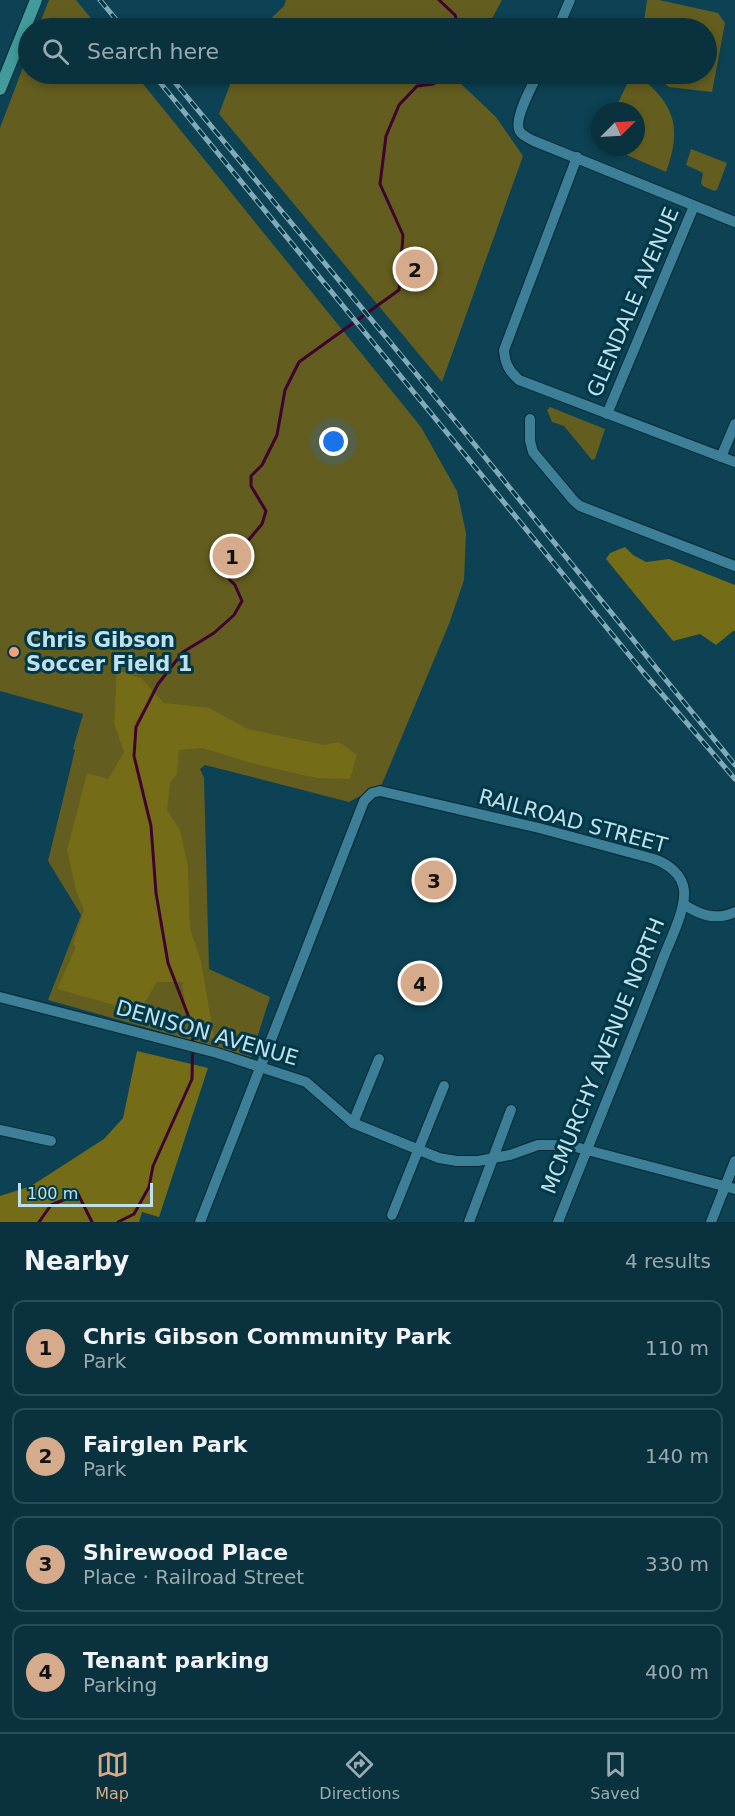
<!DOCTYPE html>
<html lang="en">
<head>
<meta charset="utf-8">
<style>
	body { margin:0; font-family:"DejaVu Sans",sans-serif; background:#123a45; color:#f1f3f6 }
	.compass { position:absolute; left:591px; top:102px; width:54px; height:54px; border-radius:50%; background:#09323e; box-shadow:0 3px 9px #0003; rotate:66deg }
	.scale { position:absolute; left:18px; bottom:15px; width:135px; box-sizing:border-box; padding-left:6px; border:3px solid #c1e0ed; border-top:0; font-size:16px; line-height:21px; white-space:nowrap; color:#c1e0ed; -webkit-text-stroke:4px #003848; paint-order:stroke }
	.you { position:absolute; left:334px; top:442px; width:21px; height:21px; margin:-15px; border:4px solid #fff; border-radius:50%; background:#1a73e8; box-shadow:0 0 0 9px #1a73e833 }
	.badge { display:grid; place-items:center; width:39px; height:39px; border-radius:50%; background:#d6ab8b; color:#111; font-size:20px; font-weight:700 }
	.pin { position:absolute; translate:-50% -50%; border:3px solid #fff; box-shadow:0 2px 6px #0006 }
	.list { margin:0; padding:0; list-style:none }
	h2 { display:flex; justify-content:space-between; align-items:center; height:78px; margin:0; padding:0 24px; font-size:26px }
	h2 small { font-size:20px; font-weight:400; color:#99aab0 }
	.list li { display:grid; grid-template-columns:39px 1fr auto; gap:18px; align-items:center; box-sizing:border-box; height:96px; margin:0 12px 12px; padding:0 12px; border:2px solid #294d58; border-radius:12px }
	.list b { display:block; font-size:22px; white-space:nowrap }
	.list p { margin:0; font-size:20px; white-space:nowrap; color:#99aab0 }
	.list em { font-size:20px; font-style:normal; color:#99aab0 }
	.icon { flex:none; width:33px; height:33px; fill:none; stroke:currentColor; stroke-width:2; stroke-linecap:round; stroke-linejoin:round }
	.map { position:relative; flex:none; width:735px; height:1222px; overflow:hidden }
	.search { position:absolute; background:#09323e; box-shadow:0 3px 9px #0003; left:18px; right:18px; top:18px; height:66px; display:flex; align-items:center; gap:15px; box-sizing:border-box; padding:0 21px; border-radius:33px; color:#99aab0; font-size:22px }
	.sheet { height:510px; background:#09323e }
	nav { display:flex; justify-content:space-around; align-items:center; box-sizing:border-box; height:84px; border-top:2px solid #294d58; background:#09323e; font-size:16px; color:#99aab0 }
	nav a { display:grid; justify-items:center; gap:3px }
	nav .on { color:#d6ab8b }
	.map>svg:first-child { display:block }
</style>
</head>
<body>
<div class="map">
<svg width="735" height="1222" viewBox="0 0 735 1222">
	<rect width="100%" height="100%" fill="#0c4253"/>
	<!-- green -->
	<g fill="#635d1f">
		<polygon points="49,0 76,0 99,28 38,28"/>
		<polygon points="286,0 502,0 487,28 261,28 284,6"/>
		<polygon points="647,0 659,0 718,13 725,23 712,92 669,87 653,74 706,74 706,28 643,28"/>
		<polygon points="28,54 28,74 135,74 421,427 457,491 466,533 464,580 449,624 382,784 349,802 205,765 200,769 204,778 209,969 270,997 251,1057 48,1000 81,915 48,861 75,750 73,749 83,714 0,691 0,128"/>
		<polygon points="234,74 464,74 459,82 496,117 523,156 442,382 219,114"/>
		<path d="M632 74H637C674 104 683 126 666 172L608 147H636V111H614Z"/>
		<polygon points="691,149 727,163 717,190 714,191 703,186 701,183 703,173 686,165"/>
		<polygon points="550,407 605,429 595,459 592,460 564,426 552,422 547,410"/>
	</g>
	<!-- forest -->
	<g fill="#746c17">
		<polygon points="625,547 633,555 646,562 669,559 735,585 735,631 733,631 716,645 700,634 673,641 606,559 610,553"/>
		<polygon points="117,670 141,678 164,703 209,708 248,729 324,745 339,742 357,755 350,779 316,778 255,764 202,748 179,750 177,774 170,783 167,810 180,830 188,867 190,929 201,961 214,1038 189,1035 182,982 157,982 139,1012 57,989 76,947 73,944 84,910 76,891 67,850 87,773 108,779 124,752 114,723"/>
		<polygon points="137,1051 208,1068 159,1217 142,1212 139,1222 0,1222 0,1196 31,1186 104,1139 123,1118"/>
	</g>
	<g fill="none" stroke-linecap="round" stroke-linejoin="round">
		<!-- stream -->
		<g stroke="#3f032d" stroke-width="3">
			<polyline points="439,0 455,15 459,28"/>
			<polyline points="39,1222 51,1205 78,1194 92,1222"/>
			<polyline points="118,1222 134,1214 149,1187 153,1166 192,1079 193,1028 168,963 156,893 151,826 134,756 136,727 158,684 183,652 214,633 234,615 242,601 235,585 229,579 246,543 262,524 266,511 251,486 251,476 262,465 277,435 285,390 299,362 399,290 403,235 380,184 386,136 399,105 417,86 433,84 449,76 449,74"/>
		</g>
		<defs>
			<g id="street">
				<polyline points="558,28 570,0"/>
				<path d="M538 74C532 86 511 123 521 133 524 136 530 139 534 141L735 222"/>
				<path d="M577 157 504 350C505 364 509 371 519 380L735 462"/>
				<polyline points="607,414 694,206"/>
				<polyline points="530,419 530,441 533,452 574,501 580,506 735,566"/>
				<polyline points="721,457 735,424"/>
				<path d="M683 904C700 915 715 921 735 912"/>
				<polyline points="0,997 217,1053 306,1082 353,1123 439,1158 457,1161 478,1161 510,1155 538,1145 568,1145 735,1189"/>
				<polyline points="353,1123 379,1059"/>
				<polyline points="0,1130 51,1141"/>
				<polyline points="392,1215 444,1086"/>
				<path d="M200 1222 364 801 372 793 380 791 539 828 654 859C668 864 682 874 684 890 686 911 668 944 661 964 628 1050 592 1136 558 1222"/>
				<polyline points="469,1222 511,1110"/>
				<polyline points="711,1222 735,1161"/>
			</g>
			<polyline id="secondary" points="0,89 36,0"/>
		</defs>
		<!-- street casing -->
		<use href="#street" stroke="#032733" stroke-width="12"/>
		<!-- secondary casing -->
		<use href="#secondary" stroke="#032733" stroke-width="14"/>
		<!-- street -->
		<use href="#street" stroke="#3d7f96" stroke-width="10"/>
		<!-- secondary -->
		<use href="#secondary" stroke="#429a9a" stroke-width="12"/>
		<defs>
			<g id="rail">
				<polyline points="100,0 123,28"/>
				<polyline points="153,74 643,672 735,779"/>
				<polyline points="168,74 462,429 735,765"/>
			</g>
		</defs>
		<!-- rail casing -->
		<use href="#rail" stroke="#83aab8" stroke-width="5"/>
		<!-- rail -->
		<use href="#rail" stroke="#003848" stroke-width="3" stroke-dasharray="9" stroke-linecap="butt"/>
	</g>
	<!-- markers -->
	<circle fill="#f2a17e" stroke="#003848" stroke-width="2" cx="14" cy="652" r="6"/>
	<g text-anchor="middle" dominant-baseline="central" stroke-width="6" stroke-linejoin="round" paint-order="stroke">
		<!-- street labels -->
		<g font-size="21" fill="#c1e0ed" stroke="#003848">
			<text transform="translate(633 302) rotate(-67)">GLENDALE AVENUE</text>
			<text transform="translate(573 821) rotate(15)">RAILROAD STREET</text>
			<text transform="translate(207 1033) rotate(16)">DENISON AVENUE</text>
			<text transform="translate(603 1056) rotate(-68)">MCMURCHY AVENUE NORTH</text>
		</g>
		<!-- poi labels -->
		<g font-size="21" font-weight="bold" fill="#c1e0ed" stroke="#003848" text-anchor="start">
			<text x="26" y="640">Chris Gibson<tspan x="26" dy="24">Soccer Field 1</tspan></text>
		</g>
	</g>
</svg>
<svg class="compass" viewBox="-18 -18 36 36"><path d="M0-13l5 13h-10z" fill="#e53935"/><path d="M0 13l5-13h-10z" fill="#99aab0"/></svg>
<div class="scale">100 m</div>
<div class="you"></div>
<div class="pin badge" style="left:232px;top:556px">1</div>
<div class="pin badge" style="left:415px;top:269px">2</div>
<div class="pin badge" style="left:434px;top:880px">3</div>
<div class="pin badge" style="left:420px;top:983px">4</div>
<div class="search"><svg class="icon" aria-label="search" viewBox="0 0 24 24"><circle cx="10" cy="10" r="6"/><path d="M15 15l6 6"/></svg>Search here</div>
</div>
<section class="sheet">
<h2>Nearby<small>4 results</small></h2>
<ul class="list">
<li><span class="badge">1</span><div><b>Chris Gibson Community Park</b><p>Park</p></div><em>110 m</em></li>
<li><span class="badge">2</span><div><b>Fairglen Park</b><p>Park</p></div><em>140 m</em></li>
<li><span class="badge">3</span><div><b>Shirewood Place</b><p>Place · Railroad Street</p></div><em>330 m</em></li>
<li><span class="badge">4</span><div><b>Tenant parking</b><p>Parking</p></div><em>400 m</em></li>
</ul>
</section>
<nav>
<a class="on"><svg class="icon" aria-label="map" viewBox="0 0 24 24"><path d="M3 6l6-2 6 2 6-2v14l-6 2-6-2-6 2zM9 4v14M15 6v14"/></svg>Map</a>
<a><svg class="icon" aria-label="directions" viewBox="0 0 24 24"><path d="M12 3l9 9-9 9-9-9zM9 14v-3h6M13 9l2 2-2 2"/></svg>Directions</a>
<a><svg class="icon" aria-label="saved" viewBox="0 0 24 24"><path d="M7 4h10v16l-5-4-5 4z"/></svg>Saved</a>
</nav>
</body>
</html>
